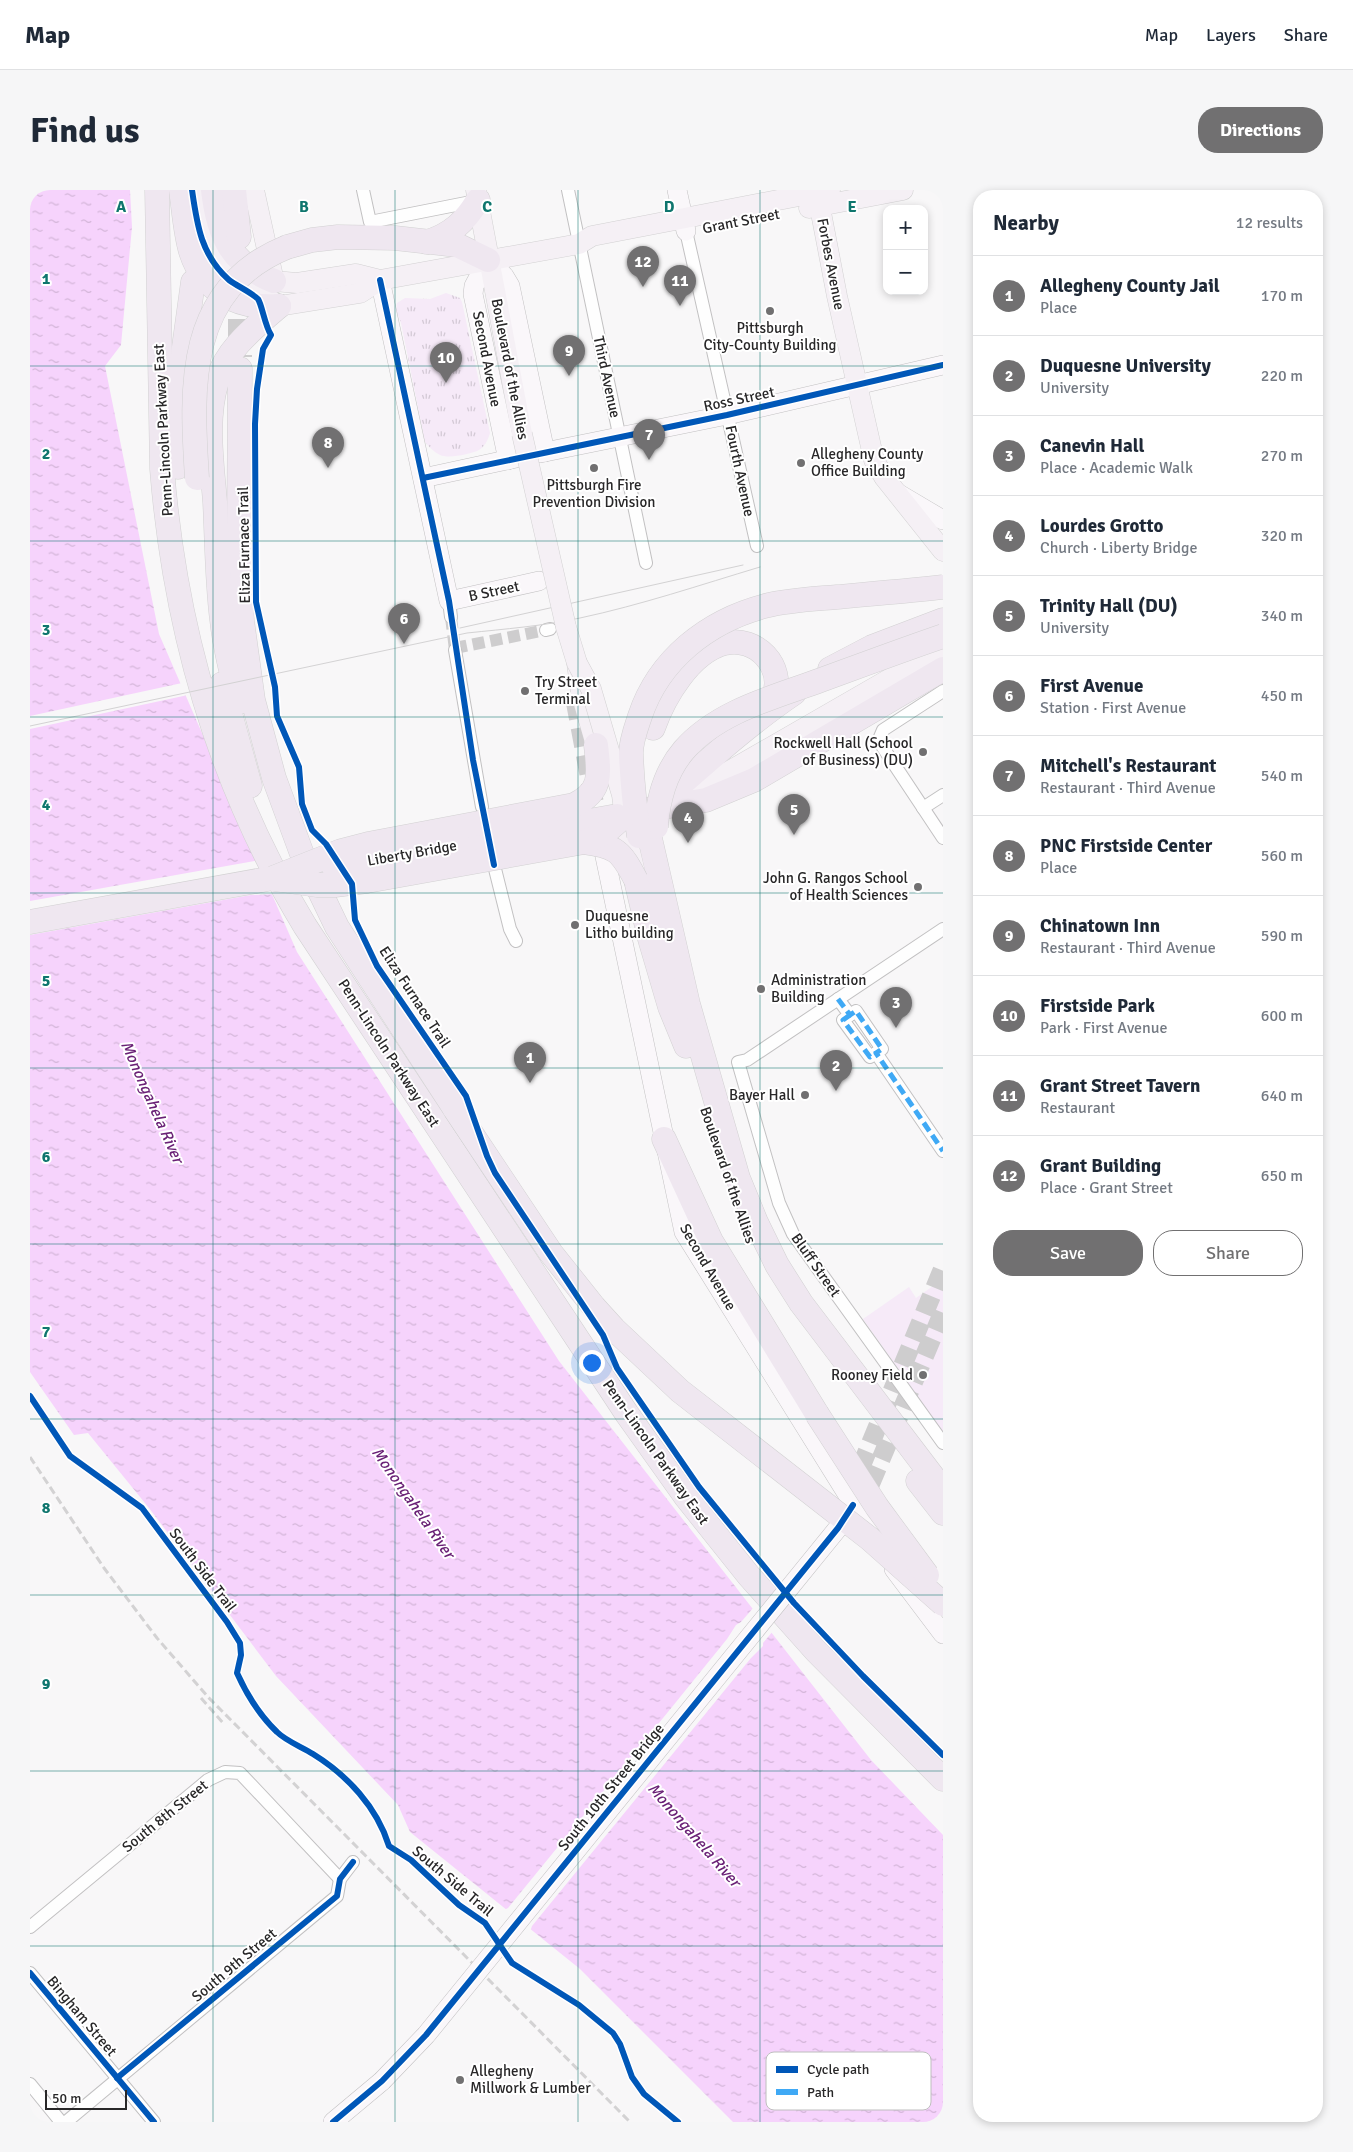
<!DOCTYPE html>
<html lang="en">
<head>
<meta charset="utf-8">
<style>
	body { margin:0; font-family:Signika,sans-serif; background:#f6f6f7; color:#1f2937 }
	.controls { position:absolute; right:15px; top:15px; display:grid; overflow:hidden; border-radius:10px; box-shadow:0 2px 8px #0003 }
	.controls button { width:45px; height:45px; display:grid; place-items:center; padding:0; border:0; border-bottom:1px solid #e0e1e3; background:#fff; color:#1f2937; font:25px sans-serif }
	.scale { position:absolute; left:15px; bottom:12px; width:82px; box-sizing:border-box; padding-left:5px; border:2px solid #282728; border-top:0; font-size:14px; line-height:18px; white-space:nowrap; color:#282728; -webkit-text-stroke:4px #fff; paint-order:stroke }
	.you { position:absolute; left:561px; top:1172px; width:18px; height:18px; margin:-12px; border:4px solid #fff; border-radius:50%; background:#1a73e8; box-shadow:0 0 0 8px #1a73e833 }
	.badge { display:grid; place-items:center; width:32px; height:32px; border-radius:50%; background:#717071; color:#fff; font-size:16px; font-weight:700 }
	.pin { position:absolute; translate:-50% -41px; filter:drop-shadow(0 1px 2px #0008) }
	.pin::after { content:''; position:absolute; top:26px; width:18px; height:15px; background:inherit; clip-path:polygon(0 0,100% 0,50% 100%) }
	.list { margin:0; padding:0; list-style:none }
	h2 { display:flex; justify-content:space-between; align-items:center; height:65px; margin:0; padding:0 20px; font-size:21px }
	h2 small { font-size:16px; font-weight:400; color:#747a83 }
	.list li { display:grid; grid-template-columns:32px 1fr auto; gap:15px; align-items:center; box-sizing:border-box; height:80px; padding:0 20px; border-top:1px solid #e0e1e3 }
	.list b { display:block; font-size:19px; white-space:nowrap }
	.list p { margin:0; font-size:16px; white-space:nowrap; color:#747a83 }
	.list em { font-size:16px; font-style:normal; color:#747a83 }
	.actions { display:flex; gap:10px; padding:15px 20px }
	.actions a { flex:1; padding:11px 0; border:1px solid #717071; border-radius:20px; text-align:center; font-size:18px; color:#717071 }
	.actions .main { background:#717071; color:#fff }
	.map { position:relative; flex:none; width:913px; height:1932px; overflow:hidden; border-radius:20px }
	header { display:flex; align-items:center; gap:30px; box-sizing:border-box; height:70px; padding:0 25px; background:#fff; border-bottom:1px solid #e0e1e3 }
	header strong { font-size:24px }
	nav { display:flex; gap:28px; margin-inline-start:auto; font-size:18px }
	.intro { display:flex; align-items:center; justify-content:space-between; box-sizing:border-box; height:120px; padding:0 30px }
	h1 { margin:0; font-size:35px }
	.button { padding:12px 22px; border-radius:20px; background:#717071; color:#fff; font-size:18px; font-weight:700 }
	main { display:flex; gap:30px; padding:0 30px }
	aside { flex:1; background:#fff; border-radius:20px; box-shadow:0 2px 8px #0003 }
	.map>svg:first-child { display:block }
</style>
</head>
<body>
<header>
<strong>Map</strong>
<nav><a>Map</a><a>Layers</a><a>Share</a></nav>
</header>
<div class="intro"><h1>Find us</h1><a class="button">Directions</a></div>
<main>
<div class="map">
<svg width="913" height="1932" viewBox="0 0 913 1932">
	<defs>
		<pattern id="park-tufts" width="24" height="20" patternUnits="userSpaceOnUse" patternTransform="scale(1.25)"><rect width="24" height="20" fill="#f6eaf8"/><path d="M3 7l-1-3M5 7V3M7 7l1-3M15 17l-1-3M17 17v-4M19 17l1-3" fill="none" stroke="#d3c9d5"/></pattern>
		<pattern id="water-ripples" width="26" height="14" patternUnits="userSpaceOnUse" patternTransform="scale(1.25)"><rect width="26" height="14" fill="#f6d3fc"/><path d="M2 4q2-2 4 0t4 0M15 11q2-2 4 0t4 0" fill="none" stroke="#d3b5d8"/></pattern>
	</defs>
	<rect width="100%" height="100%" fill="#f8f7f8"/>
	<!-- grass -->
	<polygon fill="#f6eaf8" points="913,1089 913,1242 833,1129 879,1097 886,1108"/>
	<!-- park -->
	<path fill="url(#park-tufts)" d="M416 103 430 108 432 112 460 243C458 250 455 256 449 260 441 264 419 269 410 265 404 262 399 257 395 252L371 133 366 120 367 113 375 108 400 109Z"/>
	<!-- water -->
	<polygon fill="url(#water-ripples)" points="0,0 100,0 102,37 91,155 75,176 129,444 267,762 529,1171 841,1570 913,1645 913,1932 703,1932 550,1779 380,1642 368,1615 246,1486 119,1318 58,1243 44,1245 0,1182"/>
	<!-- pier -->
	<g fill="#f8f7f8">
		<polygon points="152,493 158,505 0,539 0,526"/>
		<polygon points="230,670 245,704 221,705 0,745 0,711"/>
		<polygon points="724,1417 743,1441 733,1453 733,1456 721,1468 502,1736 500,1742 474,1720 478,1718 642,1517 697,1449 706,1435 711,1432"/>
	</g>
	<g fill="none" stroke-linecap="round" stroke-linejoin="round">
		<!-- street-tunnel -->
		<g stroke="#cecdce" stroke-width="12" stroke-dasharray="12 6" stroke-linecap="butt">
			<polyline points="421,427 425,460"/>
			<polyline points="425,458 516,440"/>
		</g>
		<!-- secondary-tunnel -->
		<g stroke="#cecdce" stroke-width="19" stroke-dasharray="19 9" stroke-linecap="butt">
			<polyline points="545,510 570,643"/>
			<polyline points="830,1279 913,1078"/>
			<polyline points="840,1295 913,1122"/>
		</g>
		<!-- highway-tunnel -->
		<polyline stroke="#cecdce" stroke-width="24" stroke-dasharray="24 12" stroke-linecap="butt" points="210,93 210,167"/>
		<defs>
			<g id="street">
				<polyline points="333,0 340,32 446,11"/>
				<polyline points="538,0 616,373"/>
				<polyline points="656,41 727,356"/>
				<polyline points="419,411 421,427"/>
				<polyline points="516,440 520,439"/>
				<polyline points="425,460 452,617"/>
				<polyline points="913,501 853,540 850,547 852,556 913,648"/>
				<polyline points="893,618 913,605"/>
				<polyline points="464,675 480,739 486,751"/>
				<polyline points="913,739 717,870 708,872 749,1013 763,1044 913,1253"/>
				<polyline points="808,809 820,825 826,821 852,859 846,863 913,961"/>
				<polyline points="820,825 813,830 840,867 846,863"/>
				<polyline points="0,1737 178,1590 195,1582 210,1583 310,1689"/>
				<polyline points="0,1783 124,1932"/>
				<polyline points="0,1894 31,1932"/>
				<polyline points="36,1932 307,1706 310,1689 323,1672"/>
			</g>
			<g id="secondary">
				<polyline points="647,0 656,41"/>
				<polyline points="350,90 419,411 509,391"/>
				<polyline points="510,263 697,225 913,175"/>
				<polyline points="478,270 443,104 444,96 458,70 474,86 480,96 515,262"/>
				<polyline points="393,288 486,268"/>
				<polyline points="869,304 913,330"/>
				<polyline points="573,657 654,1042 844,1347"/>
				<polyline points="864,1379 913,1444"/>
				<polyline points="303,1932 352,1891"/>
			</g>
			<g id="primary">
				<path d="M170 0C173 16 174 34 180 50 192 81 223 98 249 116"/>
				<polyline points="224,0 242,82"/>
				<polyline points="446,0 492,244"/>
				<polyline points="787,2 807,106 844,270 854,287 913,361"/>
				<polyline points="779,18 873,0"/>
				<polyline points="244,91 267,93 326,84 350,90"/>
				<polyline points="249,116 330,103 350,90 549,54 562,46 800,0"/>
				<polyline points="547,473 551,503 566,555"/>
				<polyline points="648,614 663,602 913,458"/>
				<polyline points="592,628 605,682"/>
			</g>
			<g id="highway">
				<path d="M127 0 132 279C145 441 190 596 275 736L597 1224 656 1307 719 1386 786 1461 913 1589"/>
				<path d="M151 0C154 20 155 42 161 62 174 102 208 119 249 116"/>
				<path d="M183 0C188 44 200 74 244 91"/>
				<polyline points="204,0 209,47"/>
				<path d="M397 52C421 45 436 31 448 10"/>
				<polyline points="257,57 282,50 308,47 365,48 427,55 458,70"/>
				<polyline points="210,179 209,350 212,431 223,510 244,588 272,664 307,737 425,919"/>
				<polyline points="148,277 148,201 163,92"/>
				<polyline points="800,479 842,457 913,430"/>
				<polyline points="192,494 220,596"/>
				<path d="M209 512C202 485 195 458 192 430 187 391 187 351 185 312 182 273 175 229 187 191 197 158 224 138 249 116"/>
				<path d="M623 538C634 507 660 462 695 453 726 446 755 476 744 507 741 513 737 517 732 522"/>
				<path d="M624 618C670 578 714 537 764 503"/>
				<polyline points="610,621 676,610 724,590 913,479"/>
				<polyline points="619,644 658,814 708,988 726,1032 747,1075 771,1113 913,1300"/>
				<polyline points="606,690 620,749 640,817 656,856"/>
				<polyline points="0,732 243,688"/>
				<polyline points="634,949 681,1051 787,1224"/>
				<polyline points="888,1291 913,1323"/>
			</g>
		</defs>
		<!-- street casing -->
		<use href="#street" stroke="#c2c1c2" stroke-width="14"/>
		<!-- secondary casing -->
		<use href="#secondary" stroke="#c2c1c2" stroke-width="20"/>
		<!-- primary casing -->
		<use href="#primary" stroke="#d2d1d2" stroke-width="21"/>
		<!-- highway casing -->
		<use href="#highway" stroke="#d2d1d2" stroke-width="25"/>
		<!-- street -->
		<use href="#street" stroke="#fefefe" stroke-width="12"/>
		<!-- secondary -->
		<use href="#secondary" stroke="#faf7fa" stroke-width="19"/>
		<!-- primary -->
		<use href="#primary" stroke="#f5f0f5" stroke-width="20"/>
		<!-- highway -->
		<use href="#highway" stroke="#efe7f0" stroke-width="24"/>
		<!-- tram -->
		<g stroke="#d3d2d3" stroke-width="1">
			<polyline points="430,438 713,375"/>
			<path d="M0 536 437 443C475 439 513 436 550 428 611 415 670 395 730 377"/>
		</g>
		<!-- rail -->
		<g stroke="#d3d2d3" stroke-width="3" stroke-dasharray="8 4" stroke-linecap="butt">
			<polyline points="0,1267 74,1378 127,1448 178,1507 600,1932"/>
			<polyline points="171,1508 194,1534"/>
		</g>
		<defs>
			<polyline id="secondary-bridge" points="352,1891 396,1845 808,1338"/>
			<polyline id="primary-bridge" points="492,244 536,437 547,473 561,499 592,605 594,620 592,628"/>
			<g id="highway-bridge">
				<path d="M167 288C161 196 156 98 257 57"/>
				<path d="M626 637C628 609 635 582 654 560 688 521 745 507 791 490 832 475 872 460 913 446"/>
				<path d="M609 646C605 619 602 591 601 563 601 551 606 538 610 526 629 469 678 431 735 416 758 410 784 409 807 407 842 404 878 401 913 397"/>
				<path d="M554 652C586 656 591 661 606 690"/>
				<polyline points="304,677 587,626"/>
				<path d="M243 688 311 661 338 654 544 615C573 601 569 584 566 555"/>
				<polyline points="245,689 287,695 305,695 337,691 554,652 575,643 592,628"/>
				<polyline points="425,919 521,1063 564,1117 584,1139 650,1201 840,1349 913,1414"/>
				<polyline points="787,1224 847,1317 897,1385"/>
			</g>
		</defs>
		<!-- secondary-bridge casing -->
		<use href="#secondary-bridge" stroke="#c2c1c2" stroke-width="20" stroke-linecap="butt"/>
		<!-- primary-bridge casing -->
		<use href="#primary-bridge" stroke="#d2d1d2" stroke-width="21" stroke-linecap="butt"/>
		<!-- highway-bridge casing -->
		<use href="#highway-bridge" stroke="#d2d1d2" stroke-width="25" stroke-linecap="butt"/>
		<!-- secondary-bridge -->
		<use href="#secondary-bridge" stroke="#faf7fa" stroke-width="19"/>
		<!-- primary-bridge -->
		<use href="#primary-bridge" stroke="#f5f0f5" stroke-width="20"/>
		<!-- highway-bridge -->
		<use href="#highway-bridge" stroke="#efe7f0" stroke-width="24"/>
		<!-- quiet -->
		<g stroke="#3fa9f5" stroke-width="5" stroke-dasharray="10 5" stroke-linecap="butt">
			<polyline points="808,809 820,825 826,821 852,859 846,863 913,961"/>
			<polyline points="820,825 813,830 840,867 846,863"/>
		</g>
		<defs>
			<g id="cycleway">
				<path d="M162 0C167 35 171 65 199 90 207 96 222 103 228 109 232 115 235 136 241 145L233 159 227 199 225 234 226 412 245 497 247 526 269 577 272 614 282 640 296 654 322 694 325 730 347 776 436 906 457 966 465 983 573 1145 587 1178 669 1297 764 1413 833 1486 913 1565"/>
				<polyline points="350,90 419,411 443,570 464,675"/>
				<polyline points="393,288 697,225 913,175"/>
				<path d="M0 1206 40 1266 112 1318 197 1432 210 1453 211 1465 207 1483C217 1505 229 1525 247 1542 256 1551 272 1557 283 1564 317 1585 347 1617 359 1656L381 1670 429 1715 455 1733 482 1773 549 1815 583 1843 590 1854 602 1887 614 1904 648 1932"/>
				<polyline points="0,1783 124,1932"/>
				<polyline points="87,1888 307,1706 310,1689 323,1672"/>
				<polyline points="303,1932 352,1891 396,1845 808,1338 823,1315"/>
			</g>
		</defs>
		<!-- cycleway casing -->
		<use href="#cycleway" stroke="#fff" stroke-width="9"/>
		<!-- cycleway -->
		<use href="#cycleway" stroke="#0057b8" stroke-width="6"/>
	</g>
	<!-- grid -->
	<path fill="none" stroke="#0f766e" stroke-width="1" stroke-opacity="0.55" d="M183 0V1932M365 0V1932M548 0V1932M730 0V1932M0 176H913M0 351H913M0 527H913M0 703H913M0 878H913M0 1054H913M0 1229H913M0 1405H913M0 1581H913M0 1756H913"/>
	<!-- markers -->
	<g fill="#717071" stroke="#fff" stroke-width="2">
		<circle cx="740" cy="121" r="5"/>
		<circle cx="771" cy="273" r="5"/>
		<circle cx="564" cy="278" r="5"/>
		<circle cx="495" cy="501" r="5"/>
		<circle cx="893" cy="562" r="5"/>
		<circle cx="888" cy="697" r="5"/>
		<circle cx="545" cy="735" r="5"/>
		<circle cx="731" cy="799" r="5"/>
		<circle cx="775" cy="905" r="5"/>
		<circle cx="893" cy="1185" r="5"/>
		<circle cx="430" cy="1890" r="5"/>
	</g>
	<g text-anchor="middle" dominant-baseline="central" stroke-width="4" stroke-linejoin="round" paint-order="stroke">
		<!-- street labels -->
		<g font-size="15" fill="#282728" stroke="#fff">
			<text transform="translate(711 31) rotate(-11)">Grant Street</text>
			<text transform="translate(801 74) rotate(79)">Forbes Avenue</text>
			<text transform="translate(457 169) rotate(79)">Second Avenue</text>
			<text transform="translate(480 179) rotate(79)">Boulevard of the Allies</text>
			<text transform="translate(577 187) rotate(78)">Third Avenue</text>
			<text transform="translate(709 209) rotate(-12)">Ross Street</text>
			<text transform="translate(133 240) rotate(-93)">Penn-Lincoln Parkway East</text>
			<text transform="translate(710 281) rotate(78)">Fourth Avenue</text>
			<text transform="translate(214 355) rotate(-91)">Eliza Furnace Trail</text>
			<text transform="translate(464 401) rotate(-12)">B Street</text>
			<text transform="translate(382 663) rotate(-10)">Liberty Bridge</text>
			<text transform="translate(385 807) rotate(57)">Eliza Furnace Trail</text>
			<text transform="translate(359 863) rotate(57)">Penn-Lincoln Parkway East</text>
			<text transform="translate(698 985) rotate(71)">Boulevard of the Allies</text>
			<text transform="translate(786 1075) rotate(55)">Bluff Street</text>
			<text transform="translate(678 1077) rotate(60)">Second Avenue</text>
			<text transform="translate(626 1262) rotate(55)">Penn-Lincoln Parkway East</text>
			<text transform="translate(173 1380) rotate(53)">South Side Trail</text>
			<text transform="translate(581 1597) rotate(-51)">South 10th Street Bridge</text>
			<text transform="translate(135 1626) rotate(-39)">South 8th Street</text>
			<text transform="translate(423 1691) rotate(40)">South Side Trail</text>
			<text transform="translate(204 1775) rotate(-40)">South 9th Street</text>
			<text transform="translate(52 1826) rotate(50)">Bingham Street</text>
		</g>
		<!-- poi labels -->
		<g font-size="15" fill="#282728" stroke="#fff" text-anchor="start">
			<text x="740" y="138" text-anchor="middle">Pittsburgh<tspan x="740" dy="17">City-County Building</tspan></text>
			<text x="781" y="264">Allegheny County<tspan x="781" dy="17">Office Building</tspan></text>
			<text x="564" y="295" text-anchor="middle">Pittsburgh Fire<tspan x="564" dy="17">Prevention Division</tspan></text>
			<text x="505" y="492">Try Street<tspan x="505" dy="17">Terminal</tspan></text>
			<text x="883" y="553" text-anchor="end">Rockwell Hall (School<tspan x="883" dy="17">of Business) (DU)</tspan></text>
			<text x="878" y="688" text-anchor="end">John G. Rangos School<tspan x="878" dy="17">of Health Sciences</tspan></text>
			<text x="555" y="726">Duquesne<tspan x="555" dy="17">Litho building</tspan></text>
			<text x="741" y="790">Administration<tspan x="741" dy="17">Building</tspan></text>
			<text x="765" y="905" text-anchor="end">Bayer Hall</text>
			<text x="883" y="1185" text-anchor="end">Rooney Field</text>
			<text x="440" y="1881">Allegheny<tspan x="440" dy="17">Millwork &amp; Lumber</tspan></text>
		</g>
		<!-- water labels -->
		<g font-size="16" font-style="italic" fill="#6a2176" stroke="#fff">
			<text transform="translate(122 912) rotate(66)">Monongahela River</text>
			<text transform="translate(383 1313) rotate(55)">Monongahela River</text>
			<text transform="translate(664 1645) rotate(49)">Monongahela River</text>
		</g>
	</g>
	<!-- legend -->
	<rect x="736" y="1862" width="165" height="58" rx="8" fill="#fff" stroke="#bebebe" stroke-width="1"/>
	<rect x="746" y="1876" width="22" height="7" fill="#0057b8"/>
	<rect x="746" y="1899" width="22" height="6" fill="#3fa9f5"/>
	<g font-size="14" fill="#282728">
		<text x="777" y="1884">Cycle path</text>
		<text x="777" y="1907">Path</text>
	</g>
	<g font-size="16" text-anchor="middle" font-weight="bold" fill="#0f766e" stroke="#fff" stroke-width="4" stroke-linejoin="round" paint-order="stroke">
		<text x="91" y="22">A</text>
		<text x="274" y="22">B</text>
		<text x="457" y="22">C</text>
		<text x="639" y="22">D</text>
		<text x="822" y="22">E</text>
		<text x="16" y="94">1</text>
		<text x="16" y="269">2</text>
		<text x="16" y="445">3</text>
		<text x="16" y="620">4</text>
		<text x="16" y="796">5</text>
		<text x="16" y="972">6</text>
		<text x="16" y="1147">7</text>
		<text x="16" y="1323">8</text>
		<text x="16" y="1499">9</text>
	</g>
</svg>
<div class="controls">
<button>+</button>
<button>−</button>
</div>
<div class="scale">50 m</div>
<div class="you"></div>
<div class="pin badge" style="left:500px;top:893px">1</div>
<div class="pin badge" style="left:806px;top:901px">2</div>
<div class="pin badge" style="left:866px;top:838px">3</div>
<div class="pin badge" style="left:658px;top:653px">4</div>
<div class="pin badge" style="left:764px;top:645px">5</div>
<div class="pin badge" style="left:374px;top:454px">6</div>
<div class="pin badge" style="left:619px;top:270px">7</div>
<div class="pin badge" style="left:298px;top:278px">8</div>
<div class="pin badge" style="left:539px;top:186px">9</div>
<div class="pin badge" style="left:416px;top:193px">10</div>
<div class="pin badge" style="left:650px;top:116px">11</div>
<div class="pin badge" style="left:613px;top:97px">12</div>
</div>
<aside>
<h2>Nearby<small>12 results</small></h2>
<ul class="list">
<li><span class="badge">1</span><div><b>Allegheny County Jail</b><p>Place</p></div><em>170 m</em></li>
<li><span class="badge">2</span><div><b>Duquesne University</b><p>University</p></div><em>220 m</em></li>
<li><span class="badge">3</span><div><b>Canevin Hall</b><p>Place · Academic Walk</p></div><em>270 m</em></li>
<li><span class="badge">4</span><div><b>Lourdes Grotto</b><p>Church · Liberty Bridge</p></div><em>320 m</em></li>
<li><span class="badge">5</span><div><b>Trinity Hall (DU)</b><p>University</p></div><em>340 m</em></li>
<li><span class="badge">6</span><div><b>First Avenue</b><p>Station · First Avenue</p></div><em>450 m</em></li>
<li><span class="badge">7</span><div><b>Mitchell's Restaurant</b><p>Restaurant · Third Avenue</p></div><em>540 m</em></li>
<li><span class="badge">8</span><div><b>PNC Firstside Center</b><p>Place</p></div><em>560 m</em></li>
<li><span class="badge">9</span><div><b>Chinatown Inn</b><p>Restaurant · Third Avenue</p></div><em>590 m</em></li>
<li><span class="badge">10</span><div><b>Firstside Park</b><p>Park · First Avenue</p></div><em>600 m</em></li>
<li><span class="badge">11</span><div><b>Grant Street Tavern</b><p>Restaurant</p></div><em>640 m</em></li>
<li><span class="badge">12</span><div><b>Grant Building</b><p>Place · Grant Street</p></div><em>650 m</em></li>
</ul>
<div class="actions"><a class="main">Save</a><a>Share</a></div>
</aside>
</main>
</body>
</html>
